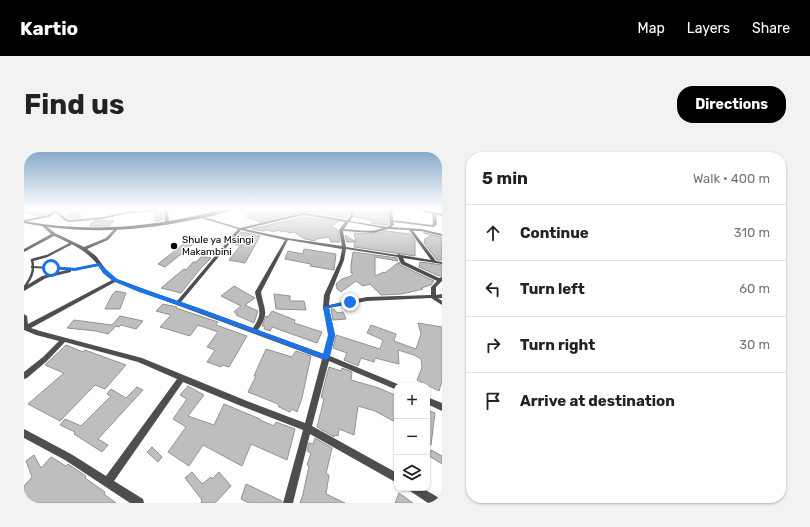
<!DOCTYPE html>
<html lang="en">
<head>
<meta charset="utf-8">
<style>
	body { margin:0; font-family:Rubik,sans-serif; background:#f2f2f2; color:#222 }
	.controls { position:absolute; right:12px; bottom:12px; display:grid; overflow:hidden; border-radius:8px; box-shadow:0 1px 3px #0004 }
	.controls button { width:36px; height:36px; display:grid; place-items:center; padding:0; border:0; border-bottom:1px solid #e0e0e0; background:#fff; color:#222; font:20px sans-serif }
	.stop { position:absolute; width:12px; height:12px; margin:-9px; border:3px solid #1a73e8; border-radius:50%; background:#fff }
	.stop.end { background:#1a73e8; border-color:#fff; box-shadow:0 1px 4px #0008 }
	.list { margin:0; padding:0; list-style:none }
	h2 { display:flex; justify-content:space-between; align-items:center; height:52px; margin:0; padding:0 16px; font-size:17px }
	h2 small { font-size:13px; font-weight:400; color:#767676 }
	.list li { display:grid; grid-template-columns:26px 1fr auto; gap:12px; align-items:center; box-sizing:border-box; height:56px; padding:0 16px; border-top:1px solid #e0e0e0 }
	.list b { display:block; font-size:15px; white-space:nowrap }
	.list em { font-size:13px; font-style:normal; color:#767676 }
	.icon { flex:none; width:22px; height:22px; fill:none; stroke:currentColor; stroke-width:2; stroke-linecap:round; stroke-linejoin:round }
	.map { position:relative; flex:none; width:418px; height:351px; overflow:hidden; border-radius:16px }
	header { display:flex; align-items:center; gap:24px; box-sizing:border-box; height:56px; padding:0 20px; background:#000; color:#fff }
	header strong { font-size:19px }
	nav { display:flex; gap:22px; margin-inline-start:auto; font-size:14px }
	.intro { display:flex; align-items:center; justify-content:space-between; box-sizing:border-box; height:96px; padding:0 24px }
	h1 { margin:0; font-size:28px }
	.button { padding:10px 18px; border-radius:16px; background:#000; color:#fff; font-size:14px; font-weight:700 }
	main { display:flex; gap:24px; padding:0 24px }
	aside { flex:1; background:#fff; border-radius:16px; box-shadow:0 1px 3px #0004 }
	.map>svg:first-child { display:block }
</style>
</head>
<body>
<header>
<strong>Kartio</strong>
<nav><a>Map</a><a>Layers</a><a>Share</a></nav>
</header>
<div class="intro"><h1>Find us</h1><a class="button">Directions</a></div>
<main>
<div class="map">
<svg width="418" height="351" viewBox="0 0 418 351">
	<rect width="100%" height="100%" fill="#fff"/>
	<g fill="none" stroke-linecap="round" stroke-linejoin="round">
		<!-- stream -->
		<polyline stroke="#9c9c9c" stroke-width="1.5" points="400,81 418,86"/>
	</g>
	<!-- building -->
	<g fill="#bebebe" stroke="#929292">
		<polygon points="0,57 30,57 22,62 13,64 0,60"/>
		<polygon points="51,57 58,65 46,66 42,64"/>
		<polygon points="233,57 281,57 277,60 235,70 222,64"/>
		<polygon points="288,57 326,57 322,66 286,60"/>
		<polygon points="333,57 363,57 364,72 363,73 347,71 349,69 331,65"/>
		<polygon points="138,60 139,68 131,69 130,61"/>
		<polygon points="280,65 314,70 307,74 314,78 316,90 307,90 305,85 292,87 291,89 281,87 270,80 266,81 262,79 257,80 255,78 248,80 244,78 239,79 228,77"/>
		<polygon points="90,68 85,74 66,74 69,69"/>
		<polygon points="362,79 386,82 391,88 391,104 330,95 331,90 323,90 321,83 332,90 330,81 350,82"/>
		<polygon points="218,80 236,84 221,111 205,108 217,93 211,93 218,83 215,82"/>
		<polygon points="408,83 417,85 418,108 413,108 400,91 401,87"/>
		<polygon points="170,84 173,89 141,115 134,112"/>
		<polygon points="280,97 312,102 310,118 286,114 287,112 261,107 264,99 279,102"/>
		<polygon points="329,100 373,106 374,109 351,105 351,124 360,120 361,121 375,110 376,113 410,129 407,133 397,136 399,137 378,142 357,143 346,132 339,134 332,129 317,140 313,137 312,132 318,127 327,124 329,121 327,121 327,113"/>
		<polygon points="178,104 187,106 176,117 157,141 137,136 160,117 162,118 169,110 172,110"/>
		<polygon points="396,110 418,113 418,124 415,124 395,115"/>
		<polygon points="210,134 231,146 221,153 234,159 230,171 212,163 213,162 210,160 217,154 197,144"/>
		<polygon points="92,139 102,141 96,157 81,157 88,143"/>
		<polygon points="250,142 266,144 266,149 280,149 282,158 252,157"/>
		<polygon points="139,152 153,155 152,156 194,170 192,173 223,184 205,215 198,213 197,215 183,210 191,198 183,195 194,180 174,173 166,184 136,175 147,163 132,159"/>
		<polygon points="307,157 310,157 313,161 319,160 322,167 309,168"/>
		<polygon points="248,159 271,168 270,171 298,180 293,191 248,175 246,179 240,177 241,175 238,174 242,164 244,165"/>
		<polygon points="96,164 119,169 112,177 97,173 95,175 92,174 84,182 72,179 43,176 50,168 88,173"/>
		<polygon points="394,171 418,175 418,229 415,239 393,228 398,216 397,207 390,203 374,198 375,212 351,206 350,210 337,206 334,214 320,208 323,201 309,196 312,183 356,197 359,188 343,181 347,173 372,182 370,189 392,197 397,182"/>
		<polygon points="42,193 59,200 61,198 102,213 81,237 71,233 36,269 4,252 40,221 21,213"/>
		<polygon points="242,197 268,205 272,199 287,204 278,246 273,260 268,257 266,260 255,255 254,252 224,240 232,224 230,224"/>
		<polygon points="305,215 317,219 318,216 328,220 327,228 355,236 373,244 373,271 351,259 334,254 330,283 315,277 314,284 311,283 310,285 293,275 300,247 297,245"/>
		<polygon points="164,234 180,243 164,264 190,273 200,252 236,267 236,268 250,274 252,270 271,277 263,308 227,292 218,314 179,293 165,314 144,300 162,275 149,267 163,247 156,243"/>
		<polygon points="113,235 119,238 74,287 84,293 78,300 50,282 51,280 36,273 41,267 57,274 87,244 83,242 87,237 102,246"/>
		<polygon points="403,258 411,261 407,293 403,293"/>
		<polygon points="291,286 308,296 302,322 305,323 302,342 321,351 276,351 279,342 285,314 283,313 287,301 283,299 285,291 289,292"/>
		<polygon points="128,295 138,305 134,310 123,300"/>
		<polygon points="407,298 418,304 418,312 405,304"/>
		<polygon points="10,303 17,316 27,305 42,314 44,312 62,324 61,326 81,340 80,342 92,351 0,351 0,334 8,325 2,309"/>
		<polygon points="168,320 178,332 187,325 188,327 195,320 207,334 191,351 177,351 178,348 161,326"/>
		<polygon points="222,332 258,349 258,351 225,351 217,347"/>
		<polygon points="375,341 389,351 371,351"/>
	</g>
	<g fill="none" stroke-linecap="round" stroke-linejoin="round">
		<!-- lane-far1 -->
		<polyline stroke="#4e4e4e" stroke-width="2" points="44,93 48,91"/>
		<!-- lane -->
		<path stroke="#4e4e4e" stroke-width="2.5" d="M0 136C7 126 11 119 8 108L23 104 46 92"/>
		<!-- street -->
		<g fill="#4e4e4e" fill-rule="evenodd">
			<polygon points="34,57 37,57 34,60 43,67 46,68 79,65 102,60 132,57 146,57 144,58 145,71 143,72 141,71 140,58 102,62 79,67 46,70 41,69 32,61 25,65 0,70 0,68 23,63"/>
			<path d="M284 57H287L282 61 323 68 325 65 328 57H332L329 65 326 69 363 75 366 73 364 57H368L369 68 408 73 409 72 408 61 410 60 412 61 413 72 410 75 369 70 370 73 367 75 397 77 418 82V84L397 79H389L412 109 418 110V112L379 106 381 110 415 126 418 125V129L412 135V143L418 142V146H414L418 149V153L407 146 343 149 305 156 311 183 306 204 376 233V234H373V238L305 209 288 274 373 321V331L286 282 269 351H259L279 278 217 254 159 230 90 329 119 347 120 351H106L41 308 0 286V277L47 302 82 324 153 227 114 210 41 190 23 209 3 226 0 227V220L19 205 35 189 12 183 0 178V162L3 164 4 172 88 128 79 121 75 114 51 118H47V120L22 126 0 139V135L18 124 43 118 9 116H7V114L51 116 73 112C62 98 46 91 30 84L0 100V97L27 82 19 75V73H21L31 81 60 95 82 86 92 75H94V77L84 88 63 97 72 104 83 119 93 127 153 149 214 77 177 66V64L216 76 278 61ZM280 63 321 70 315 78 318 94 263 86 221 77ZM325 70 359 76C347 81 333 78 320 77ZM364 77 385 78 407 108 377 103 375 102 373 103 322 95 319 79 350 81ZM217 78 261 88 231 140C234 157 240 160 229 176L157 150ZM264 88 318 97 316 108 300 143 299 155 305 183 300 202 234 178C246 160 240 159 237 140ZM322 97 374 105 377 112 413 129 407 135V143L343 145 305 153 306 143 320 108ZM91 130 298 207 281 271 223 249 118 206 16 179 7 176Z"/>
			<polygon points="403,245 418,251 418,259 403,252"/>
			<polygon points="384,336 398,336 417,347 418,351 404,351 386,339"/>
		</g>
		<!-- secondary -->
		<g fill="#1b1b1b" fill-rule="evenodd">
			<path d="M202 57H210C198 63 182 65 168 68 110 80 58 82 0 71V69C72 82 132 74 202 57Z"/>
			<polygon points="389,57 398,57 418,62 418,64"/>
		</g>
	</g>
	<!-- sky -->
	<linearGradient id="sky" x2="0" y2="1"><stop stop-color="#89aaca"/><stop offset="0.54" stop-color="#fff"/><stop offset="1" stop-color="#fff" stop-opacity="0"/></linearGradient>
	<rect width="418" height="106" fill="url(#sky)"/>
	<!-- route -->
	<polygon fill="#1a73e8" points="75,111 93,127 119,137 175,156 299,202 304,183 299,155 326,148 329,150 305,156 311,183 305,206 302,208 171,159 115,140 89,129 80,122 74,114 51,119 27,117 25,116 27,114 51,116"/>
	<!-- markers -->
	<circle fill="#000" stroke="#fff" stroke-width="1.5" cx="150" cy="94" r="4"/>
	<g text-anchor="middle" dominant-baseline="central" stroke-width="3" stroke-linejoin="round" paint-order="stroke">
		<!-- far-poi labels -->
		<g font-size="10" fill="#000" stroke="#fff" text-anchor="start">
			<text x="158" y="88">Shule ya Msingi<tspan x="158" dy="12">Makambini</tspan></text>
		</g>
	</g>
</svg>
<div class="controls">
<button>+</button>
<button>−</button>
<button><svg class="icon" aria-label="layers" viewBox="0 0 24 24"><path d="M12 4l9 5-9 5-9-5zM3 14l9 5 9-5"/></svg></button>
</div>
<div class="stop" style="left:27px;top:116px"></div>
<div class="stop end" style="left:326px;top:150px"></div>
</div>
<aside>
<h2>5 min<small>Walk · 400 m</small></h2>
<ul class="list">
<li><svg class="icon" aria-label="ahead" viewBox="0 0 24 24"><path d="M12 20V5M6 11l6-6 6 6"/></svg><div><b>Continue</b></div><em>310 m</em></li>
<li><svg class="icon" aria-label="left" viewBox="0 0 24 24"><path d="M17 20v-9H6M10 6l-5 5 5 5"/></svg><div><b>Turn left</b></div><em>60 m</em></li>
<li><svg class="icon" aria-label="right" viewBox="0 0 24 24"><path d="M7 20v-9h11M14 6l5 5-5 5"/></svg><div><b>Turn right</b></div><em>30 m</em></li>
<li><svg class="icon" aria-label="arrive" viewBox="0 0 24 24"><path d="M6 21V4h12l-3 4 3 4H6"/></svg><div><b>Arrive at destination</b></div></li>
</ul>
</aside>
</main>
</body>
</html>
